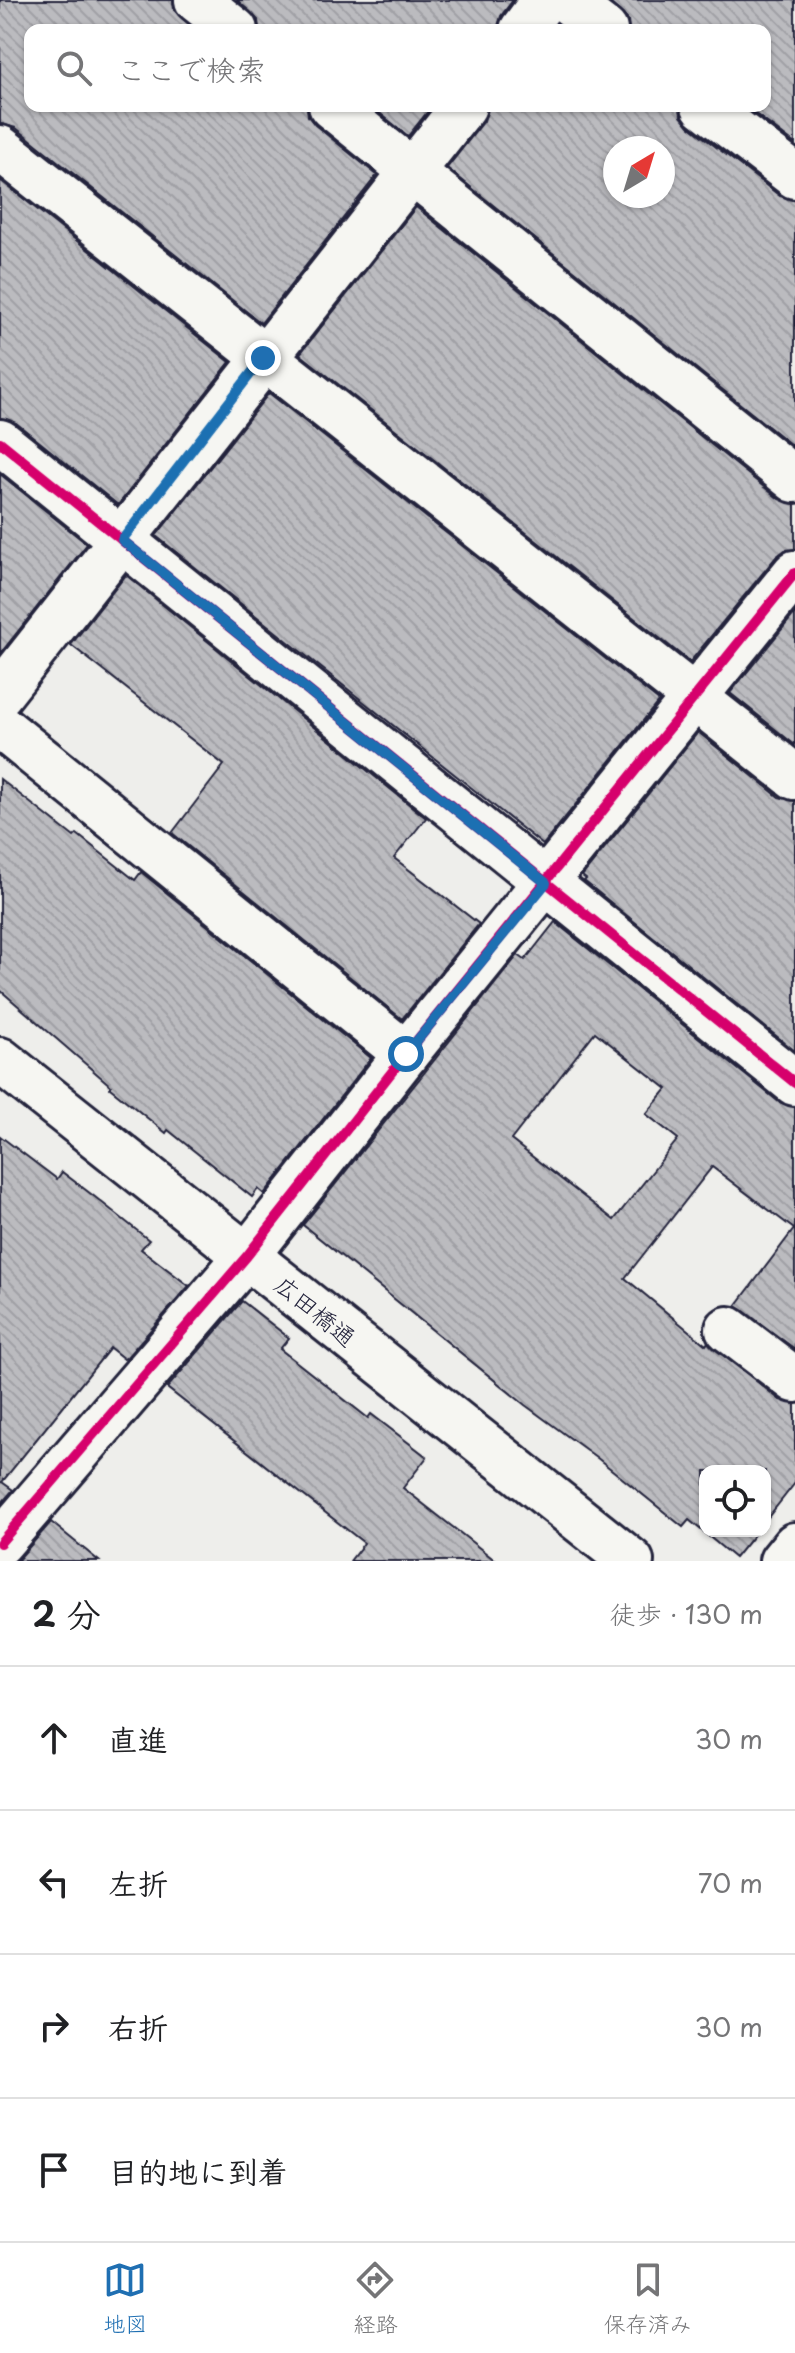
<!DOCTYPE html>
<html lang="ja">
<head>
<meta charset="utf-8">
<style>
	body { margin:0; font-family:"Playpen Sans","Klee One",sans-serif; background:#f6f6f6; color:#202124 }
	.controls { position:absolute; right:24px; bottom:24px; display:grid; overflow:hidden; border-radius:16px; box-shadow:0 2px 6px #0004 }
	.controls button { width:72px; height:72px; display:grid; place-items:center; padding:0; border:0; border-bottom:2px solid #e0e0e0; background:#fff; color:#202124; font:40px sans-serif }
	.compass { position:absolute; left:603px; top:136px; width:72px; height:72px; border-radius:50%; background:#fff; box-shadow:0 2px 6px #0004; rotate:38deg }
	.stop { position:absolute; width:24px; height:24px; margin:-18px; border:6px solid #1f6fb2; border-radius:50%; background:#fff }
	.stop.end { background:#1f6fb2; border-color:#fff; box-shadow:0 2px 8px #0008 }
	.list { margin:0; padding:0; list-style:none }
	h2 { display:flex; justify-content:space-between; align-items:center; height:104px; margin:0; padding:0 32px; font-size:34px }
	h2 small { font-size:26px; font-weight:400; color:#757577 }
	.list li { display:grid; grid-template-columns:52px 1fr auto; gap:24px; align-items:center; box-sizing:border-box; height:144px; padding:0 32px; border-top:2px solid #e0e0e0 }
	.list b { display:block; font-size:30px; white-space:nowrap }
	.list em { font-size:26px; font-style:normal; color:#757577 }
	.icon { flex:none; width:44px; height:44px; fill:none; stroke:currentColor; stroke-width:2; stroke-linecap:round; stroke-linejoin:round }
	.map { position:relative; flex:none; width:795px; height:1561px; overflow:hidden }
	.search { position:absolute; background:#fff; box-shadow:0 2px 6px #0004; left:24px; right:24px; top:24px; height:88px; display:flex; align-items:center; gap:20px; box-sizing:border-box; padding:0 28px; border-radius:16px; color:#757577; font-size:30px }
	.sheet { height:680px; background:#fff }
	nav { display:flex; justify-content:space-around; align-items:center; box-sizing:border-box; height:112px; border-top:2px solid #e0e0e0; background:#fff; font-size:22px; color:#757577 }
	nav a { display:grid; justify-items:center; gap:4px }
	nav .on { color:#1f6fb2 }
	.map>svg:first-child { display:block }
</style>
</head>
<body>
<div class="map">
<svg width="795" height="1561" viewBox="0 0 795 1561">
	<defs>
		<pattern id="building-back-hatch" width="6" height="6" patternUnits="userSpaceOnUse" patternTransform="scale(2)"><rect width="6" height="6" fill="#bbbbbf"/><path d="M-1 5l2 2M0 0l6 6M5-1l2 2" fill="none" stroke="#a0a0a5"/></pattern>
	</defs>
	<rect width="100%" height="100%" fill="#eeeeeb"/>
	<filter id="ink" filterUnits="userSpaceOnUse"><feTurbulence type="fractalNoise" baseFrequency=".0125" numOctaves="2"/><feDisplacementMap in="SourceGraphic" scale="16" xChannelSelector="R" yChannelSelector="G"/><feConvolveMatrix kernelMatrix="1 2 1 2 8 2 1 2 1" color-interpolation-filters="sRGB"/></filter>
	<g filter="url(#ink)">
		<!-- building -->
		<g fill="url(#building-back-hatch)" stroke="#22223b" stroke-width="2" fill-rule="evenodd">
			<polygon points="0,0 173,0 174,10 195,30 30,30 30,106 307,106 308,116 315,125 377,175 261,323 16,128 0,124"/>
			<polygon points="237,0 513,0 501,16 497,30 259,30 258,20"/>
			<polygon points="607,0 795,0 795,144 745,106 765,106 765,30 629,30 628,20"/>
			<polygon points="371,106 432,106 408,136"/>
			<path d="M488 106H680L681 116 689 126 780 196 795 200V448L447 168 484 121ZM615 148H663V196H615Z"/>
			<polygon points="0,180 230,362 118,505 16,423 0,418"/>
			<polygon points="416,207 779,499 795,504 795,549 785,550 776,557 690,662 300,354"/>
			<polygon points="269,393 659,701 543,845 156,536"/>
			<polygon points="0,474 87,544 0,654"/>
			<polygon points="126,575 426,818 394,858 479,924 402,1019 172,833 224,765 71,645"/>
			<polygon points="795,613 795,745 730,693"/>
			<polygon points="698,732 779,797 795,801 795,1051 584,881 586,879 582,876"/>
			<polygon points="0,779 74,837 77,834 135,880 141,872 371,1058 264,1194 258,1189 252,1197 168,1130 166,1133 110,1088 111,1086 0,990"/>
			<path d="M555 922 779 1102 795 1107V1349L736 1306 794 1229 712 1167 625 1278 706 1345 708 1342 780 1400 795 1404V1483L765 1521V1471H705V1531H757L735 1558 689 1520 683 1527 596 1457 525 1405 303 1225 518 955 525 960ZM595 1032 667 1089 646 1114 678 1139 614 1220 511 1140Z"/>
			<polygon points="0,1136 57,1179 62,1172 95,1197 149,1240 141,1249 189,1286 127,1357 124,1359 110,1348 2,1482 13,1490 0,1505"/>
			<polygon points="242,1301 289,1338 280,1349 368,1418 371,1414 427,1457 403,1488 496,1561 350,1561 364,1543 167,1388"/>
			<polygon points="51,1522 99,1561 17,1561"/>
		</g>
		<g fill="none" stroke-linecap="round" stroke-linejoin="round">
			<defs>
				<g id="minor">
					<polyline points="197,0 235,30"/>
					<polyline points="566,0 605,30"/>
					<polyline points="522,30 544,0"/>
					<polyline points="331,106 795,480"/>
					<polyline points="704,106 795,176"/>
					<polyline points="0,148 795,777"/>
					<polyline points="0,442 795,1083"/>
					<polyline points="0,694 464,106"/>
					<polyline points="0,726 406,1054"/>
					<polyline points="0,1060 631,1561"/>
					<polyline points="728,1329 795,1380"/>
					<polyline points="0,1543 247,1256 406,1054 795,573"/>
					<polyline points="782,1561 795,1545"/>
				</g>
			</defs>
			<!-- minor casing -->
			<use href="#minor" stroke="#22223b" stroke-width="50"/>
			<!-- minor -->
			<use href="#minor" stroke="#f6f6f2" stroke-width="44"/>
			<defs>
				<g id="cycleway">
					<polyline points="0,442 795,1083"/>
					<polyline points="0,1543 247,1256 406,1054 795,573"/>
				</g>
			</defs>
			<!-- cycleway casing -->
			<use href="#cycleway" stroke="#f6f6f2" stroke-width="15"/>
			<!-- cycleway -->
			<use href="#cycleway" stroke="#d6006c" stroke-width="10"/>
		</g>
	</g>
	<g fill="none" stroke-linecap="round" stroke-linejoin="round" filter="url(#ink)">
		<!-- route -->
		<polyline stroke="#1f6fb2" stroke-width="10" points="263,358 122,540 546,883 406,1054"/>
	</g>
	<g text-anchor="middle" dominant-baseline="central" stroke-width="6" stroke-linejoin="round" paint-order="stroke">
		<!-- street labels -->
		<g font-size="24" fill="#22223b" stroke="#f6f6f2">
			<text transform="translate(316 1310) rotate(39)">広田橋通</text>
		</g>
	</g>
</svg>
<div class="controls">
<button><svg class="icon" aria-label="locate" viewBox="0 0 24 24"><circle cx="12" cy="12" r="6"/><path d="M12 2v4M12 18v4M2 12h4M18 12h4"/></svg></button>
</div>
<svg class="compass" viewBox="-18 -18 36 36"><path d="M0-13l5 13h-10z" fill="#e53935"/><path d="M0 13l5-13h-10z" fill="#757577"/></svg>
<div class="stop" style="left:406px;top:1054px"></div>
<div class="stop end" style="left:263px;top:358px"></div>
<div class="search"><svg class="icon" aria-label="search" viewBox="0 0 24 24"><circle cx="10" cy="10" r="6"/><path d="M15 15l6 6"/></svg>ここで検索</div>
</div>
<section class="sheet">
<h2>2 分<small>徒歩 · 130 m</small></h2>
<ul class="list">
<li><svg class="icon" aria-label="ahead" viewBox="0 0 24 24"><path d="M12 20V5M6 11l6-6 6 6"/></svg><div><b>直進</b></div><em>30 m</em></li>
<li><svg class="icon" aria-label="left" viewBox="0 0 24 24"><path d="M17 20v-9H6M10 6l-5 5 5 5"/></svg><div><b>左折</b></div><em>70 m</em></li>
<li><svg class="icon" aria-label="right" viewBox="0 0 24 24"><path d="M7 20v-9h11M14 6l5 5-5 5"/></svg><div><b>右折</b></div><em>30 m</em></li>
<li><svg class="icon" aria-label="arrive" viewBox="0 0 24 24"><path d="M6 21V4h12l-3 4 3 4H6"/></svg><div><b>目的地に到着</b></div></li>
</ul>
</section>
<nav>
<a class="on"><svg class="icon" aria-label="map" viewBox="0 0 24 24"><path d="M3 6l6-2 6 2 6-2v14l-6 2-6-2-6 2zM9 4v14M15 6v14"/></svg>地図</a>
<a><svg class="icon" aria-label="directions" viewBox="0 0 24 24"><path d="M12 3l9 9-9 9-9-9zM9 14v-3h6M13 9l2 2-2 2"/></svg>経路</a>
<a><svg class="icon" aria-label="saved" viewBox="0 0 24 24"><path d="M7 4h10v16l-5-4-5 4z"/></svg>保存済み</a>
</nav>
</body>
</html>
